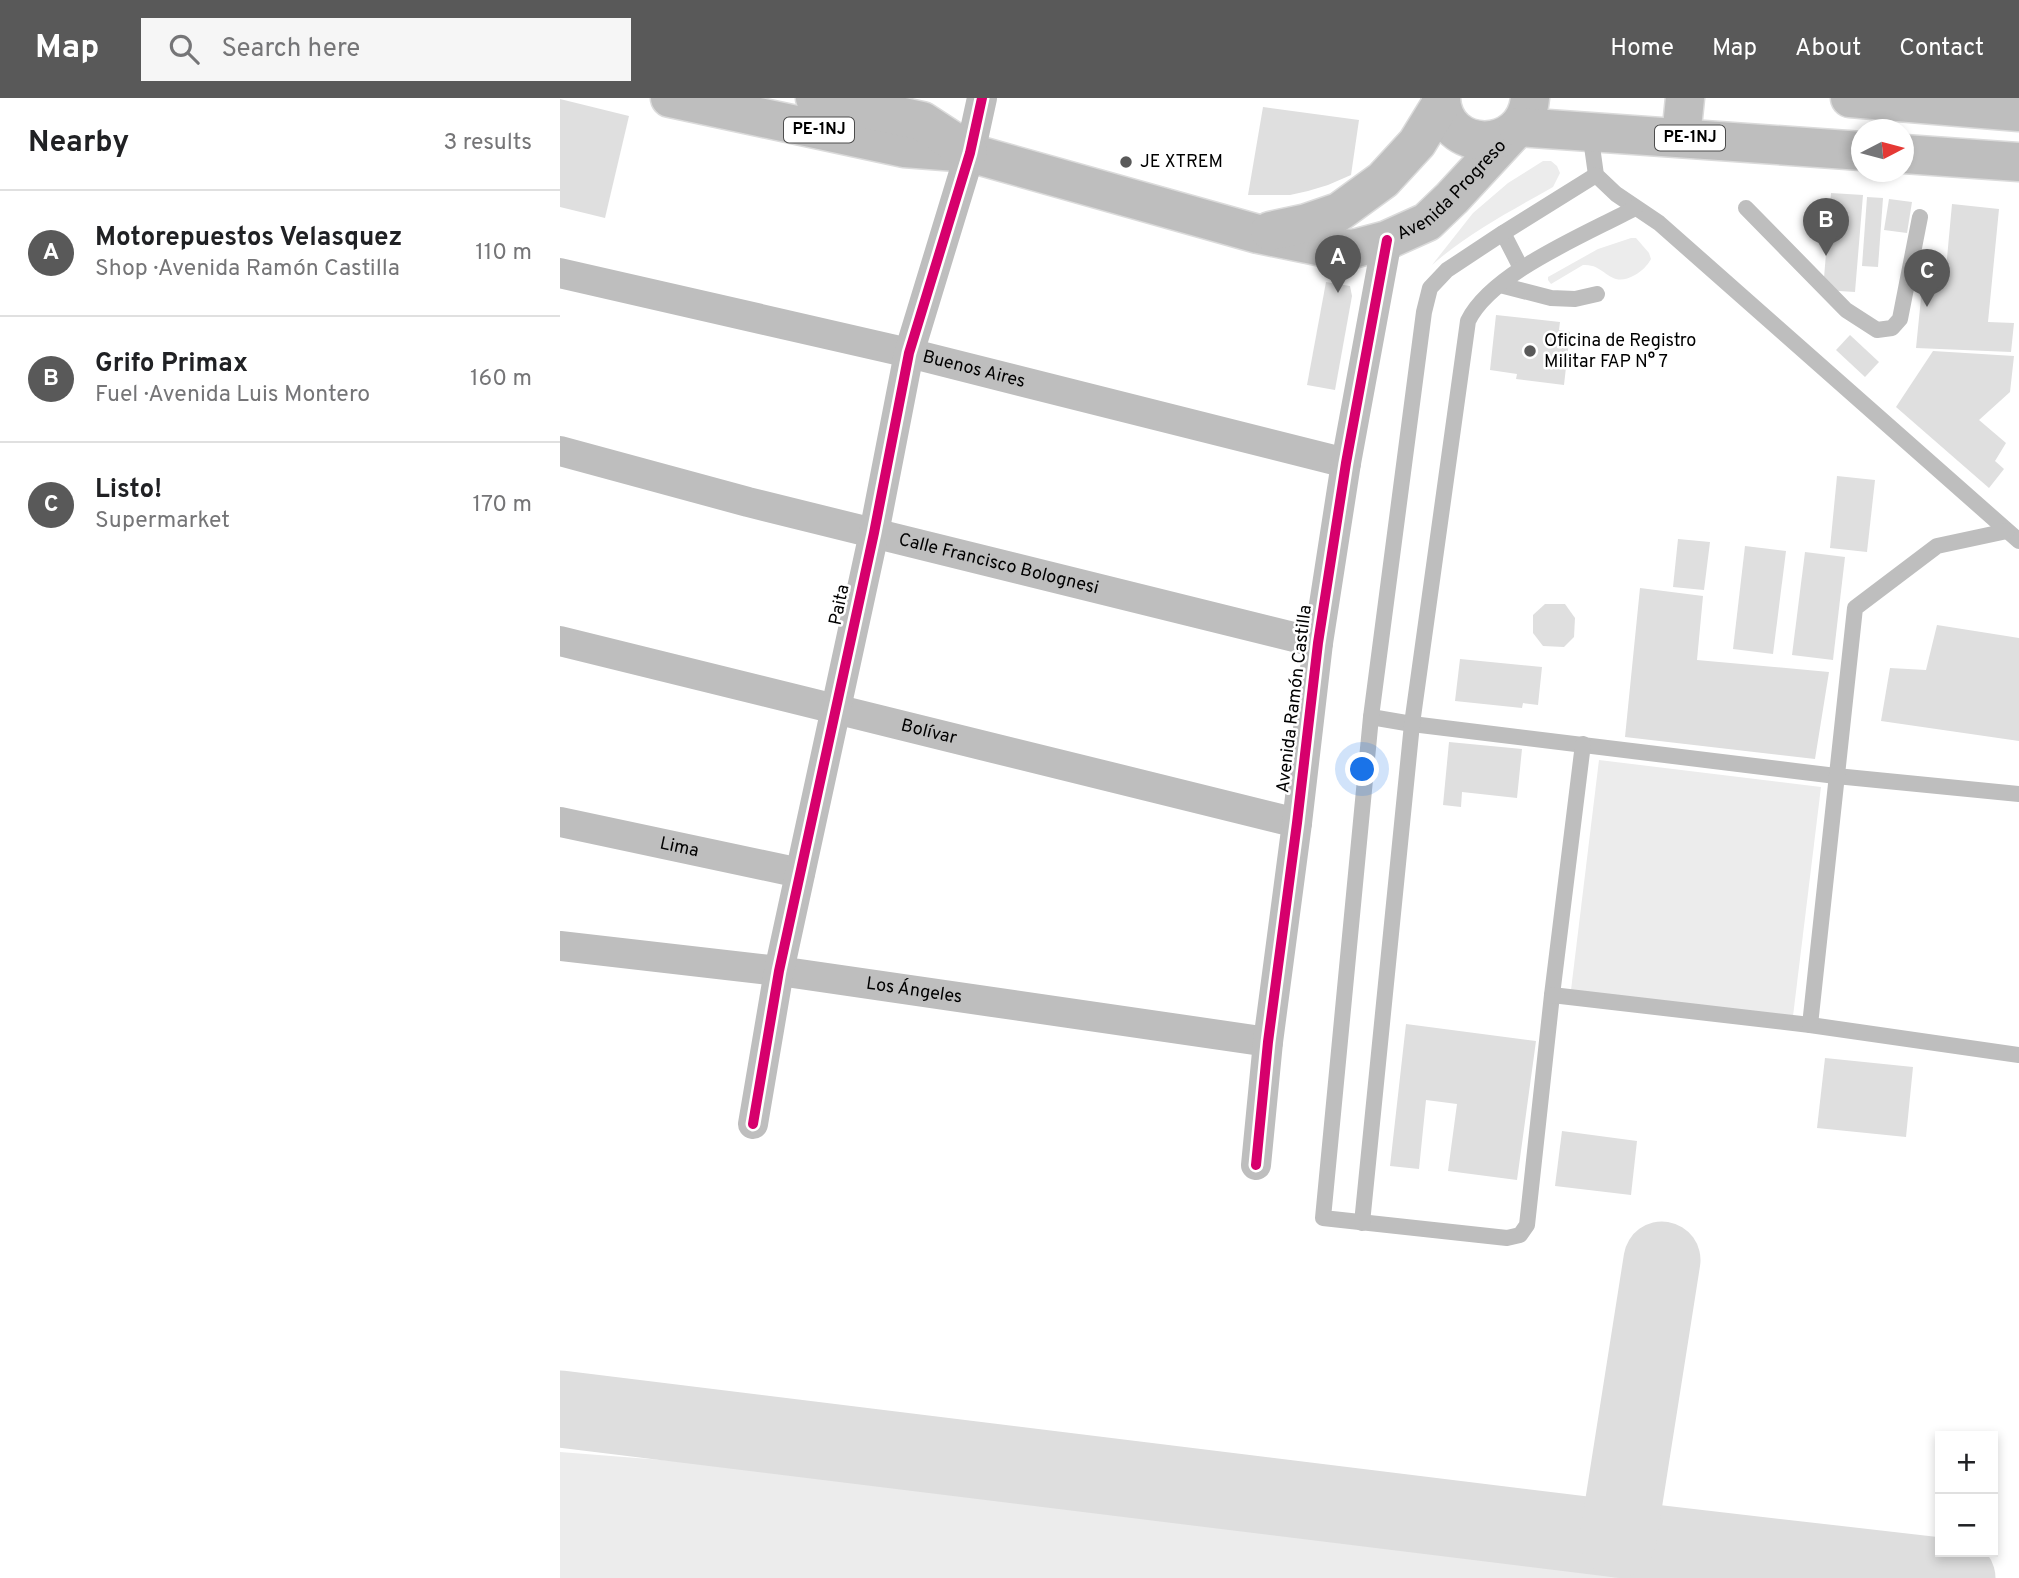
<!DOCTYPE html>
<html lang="en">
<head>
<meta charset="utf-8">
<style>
	body { margin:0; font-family:Overpass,sans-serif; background:#f6f6f6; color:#202124 }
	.controls { position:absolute; right:21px; bottom:21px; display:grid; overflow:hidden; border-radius:0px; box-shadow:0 4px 10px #0003 }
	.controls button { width:63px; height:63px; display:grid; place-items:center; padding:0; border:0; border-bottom:2px solid #e0e0e0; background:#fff; color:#202124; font:35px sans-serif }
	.compass { position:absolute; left:1291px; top:21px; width:63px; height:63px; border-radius:50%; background:#fff; box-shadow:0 4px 10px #0003; rotate:84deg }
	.you { position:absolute; left:803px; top:672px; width:24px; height:24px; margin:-18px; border:5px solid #fff; border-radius:50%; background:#1a73e8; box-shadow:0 0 0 10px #1a73e833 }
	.badge { display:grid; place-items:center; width:46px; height:46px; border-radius:50%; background:#595959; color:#fff; font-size:23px; font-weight:700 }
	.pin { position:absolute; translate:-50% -58px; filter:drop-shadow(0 2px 4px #0008) }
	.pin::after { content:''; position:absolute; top:37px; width:24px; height:21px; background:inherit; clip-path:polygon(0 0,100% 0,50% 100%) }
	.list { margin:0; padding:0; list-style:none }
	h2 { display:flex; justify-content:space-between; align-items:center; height:91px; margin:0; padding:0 28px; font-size:30px }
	h2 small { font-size:23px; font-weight:400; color:#757577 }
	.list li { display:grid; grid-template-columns:46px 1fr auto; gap:21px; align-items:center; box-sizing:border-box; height:126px; padding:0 28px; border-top:2px solid #e0e0e0 }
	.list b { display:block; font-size:26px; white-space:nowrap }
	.list p { margin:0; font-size:23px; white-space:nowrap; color:#757577 }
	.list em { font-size:23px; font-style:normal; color:#757577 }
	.icon { flex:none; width:38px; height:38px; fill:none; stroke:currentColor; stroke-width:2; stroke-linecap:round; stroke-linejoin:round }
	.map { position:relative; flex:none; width:1459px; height:1480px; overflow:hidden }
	header { display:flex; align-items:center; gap:42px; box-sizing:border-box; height:98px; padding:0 35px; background:#595959; color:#fff }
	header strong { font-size:33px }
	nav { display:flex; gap:38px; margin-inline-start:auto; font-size:24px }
	.search { width:490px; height:63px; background:#f6f6f6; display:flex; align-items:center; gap:18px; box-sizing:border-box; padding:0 24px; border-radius:0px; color:#757577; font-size:26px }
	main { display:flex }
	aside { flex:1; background:#fff }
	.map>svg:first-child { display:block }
</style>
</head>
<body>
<header>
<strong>Map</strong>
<div class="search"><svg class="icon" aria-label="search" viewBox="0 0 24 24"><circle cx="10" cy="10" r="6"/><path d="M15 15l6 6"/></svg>Search here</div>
<nav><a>Home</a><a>Map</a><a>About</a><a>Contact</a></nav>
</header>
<main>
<aside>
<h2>Nearby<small>3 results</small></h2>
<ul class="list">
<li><span class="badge">A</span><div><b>Motorepuestos Velasquez</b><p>Shop · Avenida Ramón Castilla</p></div><em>110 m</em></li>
<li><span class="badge">B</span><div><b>Grifo Primax</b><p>Fuel · Avenida Luis Montero</p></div><em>160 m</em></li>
<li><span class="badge">C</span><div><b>Listo!</b><p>Supermarket</p></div><em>170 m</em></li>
</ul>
</aside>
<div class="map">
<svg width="1459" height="1480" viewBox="0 0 1459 1480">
	<rect width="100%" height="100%" fill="#fff"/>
	<!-- green -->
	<g fill="#ececec">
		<path d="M983 63H991L997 68 1000 75 993 89C951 113 908 135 872 167L913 115 948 85Z"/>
		<path d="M1071 140H1076L1089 155 1091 161C1087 168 1082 173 1075 177 1049 192 1046 165 1023 167L991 186 988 182V179L1038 151Z"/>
		<polygon points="1039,662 1261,689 1233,918 1011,892"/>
		<polygon points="0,1354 205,1370 1115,1480 0,1480"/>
	</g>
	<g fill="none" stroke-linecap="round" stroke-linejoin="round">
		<!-- taxiway -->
		<g stroke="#dedede" stroke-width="77">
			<polyline points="0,1311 1058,1441 1397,1480"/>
			<polyline points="1058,1441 1102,1162"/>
		</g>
	</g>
	<!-- building -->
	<g fill="#dfdfdf">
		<polygon points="0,1 69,18 45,120 0,109"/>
		<polygon points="703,9 799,22 791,77 768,87 748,93 730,97 688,97"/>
		<polygon points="1271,95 1303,97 1295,194 1263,192"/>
		<polygon points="1307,99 1323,100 1318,169 1302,168"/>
		<polygon points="1329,101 1352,104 1347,135 1324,132"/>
		<polygon points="1392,106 1439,111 1428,224 1454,225 1451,254 1356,250 1363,180 1385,182"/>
		<polygon points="766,184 790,188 792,198 775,292 747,287"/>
		<polygon points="936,217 1000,224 999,232 1010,234 1004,287 956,281 957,276 930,272"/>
		<polygon points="1290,237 1319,264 1305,279 1276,252"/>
		<polygon points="1373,253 1454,258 1450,294 1419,322 1446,345 1435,363 1444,371 1429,390 1336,309"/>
		<polygon points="1277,378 1315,382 1307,454 1270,450"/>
		<polygon points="1118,441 1150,444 1144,492 1113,489"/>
		<polygon points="1185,448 1226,453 1213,556 1173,551"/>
		<polygon points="1245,454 1285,459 1273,562 1232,557"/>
		<polygon points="1080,490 1143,498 1137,562 1269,574 1255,661 1065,639"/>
		<polygon points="985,506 1005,506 1015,520 1014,539 1004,549 983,548 973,535 973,517"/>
		<polygon points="1377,527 1459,540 1459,643 1321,623 1330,570 1366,572"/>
		<polygon points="900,561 982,569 978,607 963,605 962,610 895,603"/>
		<polygon points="889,644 962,651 957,700 902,694 901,709 883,707"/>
		<polygon points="846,926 976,943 957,1082 888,1073 897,1006 866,1002 859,1071 830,1068"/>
		<polygon points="1265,960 1353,969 1346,1039 1257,1030"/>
		<polygon points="1002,1033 1077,1043 1071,1097 995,1088"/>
	</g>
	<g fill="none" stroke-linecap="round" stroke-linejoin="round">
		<defs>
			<g id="primary">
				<path id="s6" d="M110 0 344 50 410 55 698 136 757 148 793 151 827 142 867 124 892 100 954 33"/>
				<polyline points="255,0 362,23 408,53"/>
				<path d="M881 0C883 56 965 57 970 0"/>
				<polyline points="1290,0 1459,14"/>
				<polyline points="958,29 1302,53"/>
				<polyline points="1121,39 1125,0"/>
				<polyline points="1344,56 1459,64"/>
				<polyline points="710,133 747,125 779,114 823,82 857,45 881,6"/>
			</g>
		</defs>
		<!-- primary casing -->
		<use href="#primary" stroke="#dbdbdb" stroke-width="41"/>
		<!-- lane -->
		<g stroke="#bebebe" stroke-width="16">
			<polyline points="1030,34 1036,77 1056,96 1099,125 1459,443"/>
			<polyline points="1186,110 1286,212 1317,232 1332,230 1340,221 1360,119"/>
			<polyline points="943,135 961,170"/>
			<polyline points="940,187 991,200 1015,201 1037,196"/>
			<polyline points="811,619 852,626 1276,678 1459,696"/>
			<polyline points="1023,646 992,897 967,1127 960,1137 947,1140 763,1120 811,619 864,214 870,190 887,172 943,135 1036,77"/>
			<polyline points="992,897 1250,927 1459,957"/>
			<polyline points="1250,927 1295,510 1377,448 1447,433"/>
			<path d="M802 1125 852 626 908 223C932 174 1027 136 1075 110"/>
		</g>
		<!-- street -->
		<g stroke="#bebebe" stroke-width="30">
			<path id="s1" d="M0 175 349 255 786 365"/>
			<path id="s2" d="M0 353 188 404 758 545"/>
			<path id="s3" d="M0 543 737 725"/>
			<path id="s4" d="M0 724 240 775"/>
			<path id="s5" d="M0 848 219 873 708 944"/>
			<polyline points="193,1026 219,873 314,435 349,255 410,55 422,0"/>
			<polyline points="696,1067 708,944 737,725 758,545 786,365 827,142"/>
		</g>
		<!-- primary -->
		<use href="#primary" stroke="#bebebe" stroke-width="38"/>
		<defs>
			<g id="cycleway">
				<polyline points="193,1026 219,873 314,435 349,255 410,55 422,0"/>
				<polyline points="696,1067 708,944 737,725 758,545 786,365 827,142"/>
			</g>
		</defs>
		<!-- cycleway casing -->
		<use href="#cycleway" stroke="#fff" stroke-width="15"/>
		<!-- cycleway -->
		<use href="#cycleway" stroke="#d6006c" stroke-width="10"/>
	</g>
	<!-- markers -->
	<g fill="#595959" stroke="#fff" stroke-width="2.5">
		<circle cx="566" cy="64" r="7"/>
		<circle cx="970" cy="253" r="7"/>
	</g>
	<g text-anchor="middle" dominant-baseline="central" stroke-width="5" stroke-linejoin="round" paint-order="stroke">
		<!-- shield labels -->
		<g fill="#fff" stroke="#4c4c4c" stroke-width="2">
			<rect x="224" y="19.5" width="70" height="25" rx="5"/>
			<rect x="1095" y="27.5" width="70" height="25" rx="5"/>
		</g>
		<g font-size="16" font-weight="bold" fill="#000">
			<text x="259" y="32">PE-1NJ</text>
			<text x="1130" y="40">PE-1NJ</text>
		</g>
		<!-- poi labels -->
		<g font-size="18" fill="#000" stroke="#fff" text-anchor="start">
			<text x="580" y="64">JE XTREM</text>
			<text x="984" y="243">Oficina de Registro<tspan x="984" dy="21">Militar FAP N° 7</tspan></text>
		</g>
		<!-- street labels -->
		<g font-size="18" fill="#000" stroke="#fff">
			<text stroke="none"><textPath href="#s6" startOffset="819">Avenida Progreso</textPath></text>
			<text stroke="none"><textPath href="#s1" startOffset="425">Buenos Aires</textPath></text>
			<text stroke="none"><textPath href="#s2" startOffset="453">Calle Francisco Bolognesi</textPath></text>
			<text transform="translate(280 507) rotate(-78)">Paita</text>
			<text transform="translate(735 601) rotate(-83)">Avenida Ramón Castilla</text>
			<text stroke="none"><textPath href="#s3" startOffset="380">Bolívar</textPath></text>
			<text stroke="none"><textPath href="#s4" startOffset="122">Lima</textPath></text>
			<text stroke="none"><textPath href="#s5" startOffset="357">Los Ángeles</textPath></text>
		</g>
	</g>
</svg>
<div class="controls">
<button>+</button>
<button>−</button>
</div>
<svg class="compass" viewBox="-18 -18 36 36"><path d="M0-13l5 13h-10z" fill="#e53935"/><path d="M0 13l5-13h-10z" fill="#757577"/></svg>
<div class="you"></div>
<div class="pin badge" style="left:778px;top:195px">A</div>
<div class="pin badge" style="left:1266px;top:158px">B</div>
<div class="pin badge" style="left:1367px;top:209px">C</div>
</div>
</main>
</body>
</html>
